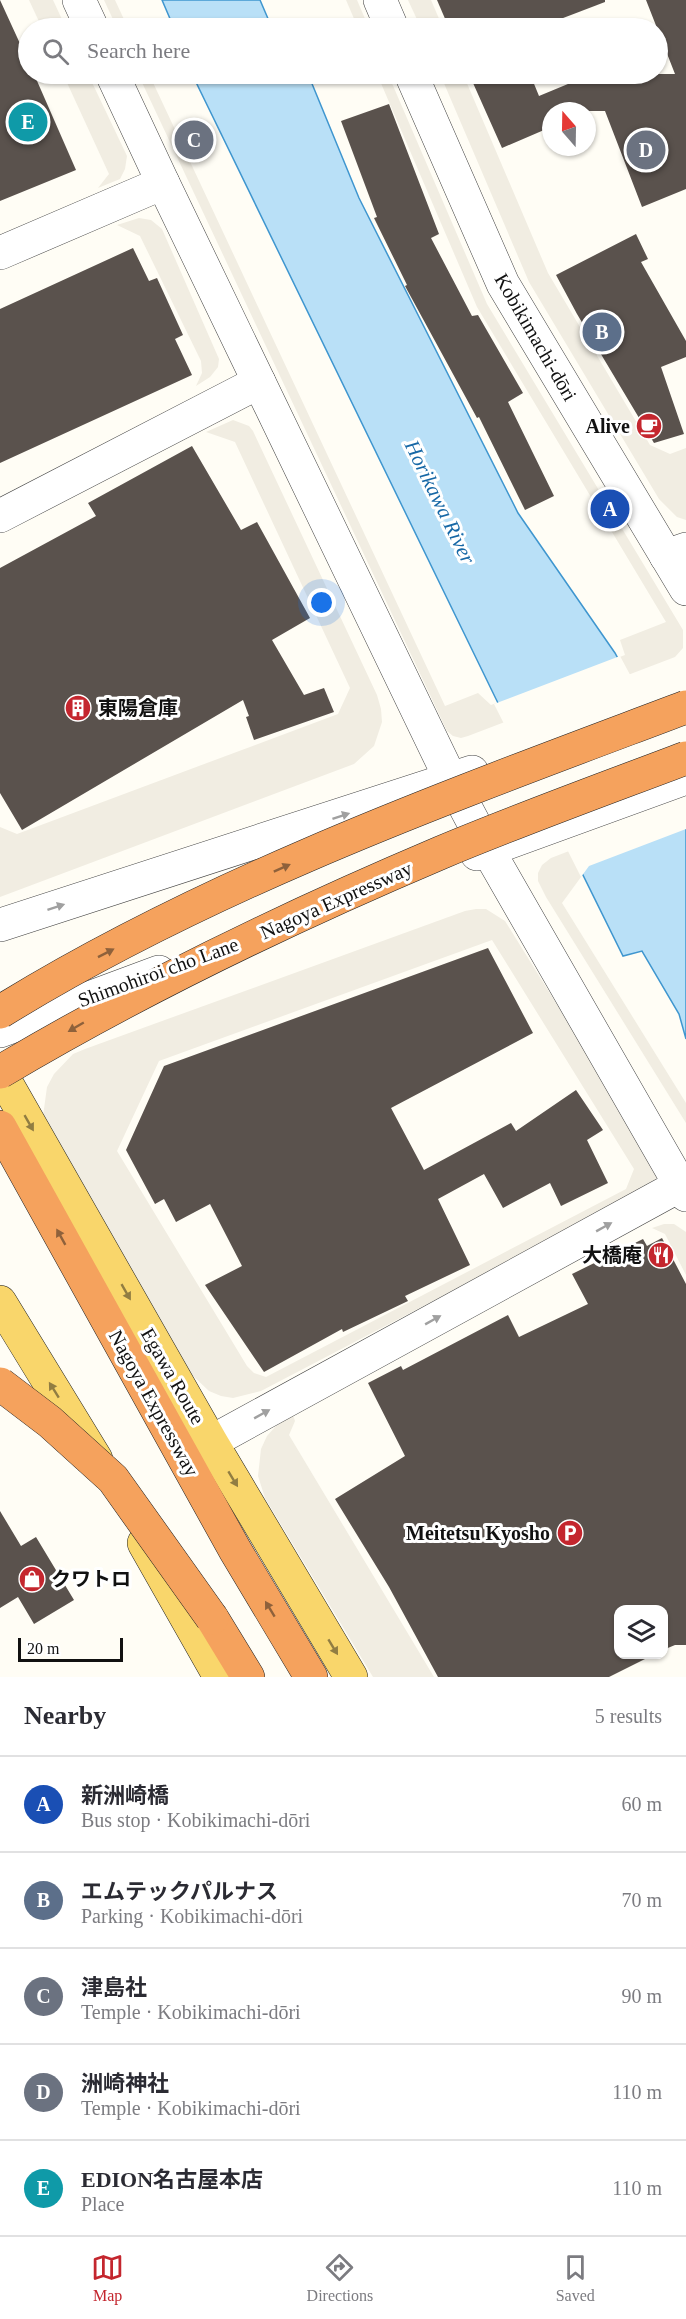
<!DOCTYPE html>
<html lang="en">
<head>
<meta charset="utf-8">
<style>
	body { margin:0; font-family:"Times New Roman","Noto Sans JP",serif; background:#f7f7f7; color:#2b2b33 }
	.controls { position:absolute; right:18px; bottom:18px; display:grid; overflow:hidden; border-radius:12px; box-shadow:0 2px 4px #0004 }
	.controls button { width:54px; height:54px; display:grid; place-items:center; padding:0; border:0; border-bottom:2px solid #e1e1e2; background:#fff; color:#2b2b33; font:30px sans-serif }
	.compass { position:absolute; left:542px; top:102px; width:54px; height:54px; border-radius:50%; background:#fff; box-shadow:0 2px 4px #0004; rotate:340deg }
	.scale { position:absolute; left:18px; bottom:15px; width:105px; box-sizing:border-box; padding-left:6px; border:3px solid #111; border-top:0; font-size:16px; line-height:21px; white-space:nowrap; color:#111; -webkit-text-stroke:4px #fff; paint-order:stroke }
	.you { position:absolute; left:322px; top:603px; width:21px; height:21px; margin:-15px; border:4px solid #fff; border-radius:50%; background:#1a73e8; box-shadow:0 0 0 9px #1a73e833 }
	.badge { display:grid; place-items:center; width:39px; height:39px; border-radius:50%; background:#c4262e; color:#fff; font-size:20px; font-weight:700 }
	.pin { position:absolute; translate:-50% -50%; border:3px solid #fff; box-shadow:0 2px 6px #0006 }
	.list { margin:0; padding:0; list-style:none }
	h2 { display:flex; justify-content:space-between; align-items:center; height:78px; margin:0; padding:0 24px; font-size:26px }
	h2 small { font-size:20px; font-weight:400; color:#7c7c81 }
	.list li { display:grid; grid-template-columns:39px 1fr auto; gap:18px; align-items:center; box-sizing:border-box; height:96px; padding:0 24px; border-top:2px solid #e1e1e2 }
	.list b { display:block; font-size:22px; white-space:nowrap }
	.list p { margin:0; font-size:20px; white-space:nowrap; color:#7c7c81 }
	.list em { font-size:20px; font-style:normal; color:#7c7c81 }
	.icon { flex:none; width:33px; height:33px; fill:none; stroke:currentColor; stroke-width:2; stroke-linecap:round; stroke-linejoin:round }
	.map { position:relative; flex:none; width:686px; height:1677px; overflow:hidden }
	.search { position:absolute; background:#fff; box-shadow:0 2px 4px #0004; left:18px; right:18px; top:18px; height:66px; display:flex; align-items:center; gap:15px; box-sizing:border-box; padding:0 21px; border-radius:33px; color:#7c7c81; font-size:22px }
	.sheet { height:558px; background:#fff }
	nav { display:flex; justify-content:space-around; align-items:center; box-sizing:border-box; height:84px; border-top:2px solid #e1e1e2; background:#fff; font-size:16px; color:#7c7c81 }
	nav a { display:grid; justify-items:center; gap:3px }
	nav .on { color:#c4262e }
	.map>svg:first-child { display:block }
</style>
</head>
<body>
<div class="map">
<svg width="686" height="1677" viewBox="0 0 686 1677">
	<rect width="100%" height="100%" fill="#fffdf5"/>
	<!-- plaza -->
	<g fill="#f1ede2" fill-rule="evenodd">
		<polygon points="29,0 53,0 66,28 42,28"/>
		<polygon points="104,0 115,0 128,28 117,28"/>
		<polygon points="346,0 357,0 369,28 358,28"/>
		<polygon points="408,0 431,0 443,28 421,28"/>
		<polygon points="63,74 88,74 127,156 125,169 120,179 98,188 109,174"/>
		<polygon points="138,74 149,74 445,706 478,693 491,705 625,655 620,640 666,622 477,307 377,74 388,74 487,304 683,630 683,648 675,657 468,736 461,738 453,736 447,731"/>
		<polygon points="440,74 463,74 548,273 650,445 670,454 686,448 686,520 677,517 659,499 529,282"/>
		<polygon points="139,218 151,220 162,229 219,359 218,367 210,377 196,386 202,373 201,361 140,236 117,225"/>
		<polygon points="233,420 249,426 253,431 377,695 381,709 382,722 374,746 354,764 0,897 0,827 17,834 338,714 350,688 235,442 206,432"/>
		<polygon points="639,824 589,866 562,903 686,1103 686,1123 546,897 538,881 538,873 542,865 551,858"/>
		<path d="M476 909H486L505 921 653 1159 657 1176 653 1184 647 1189 261 1391 233 1398 221 1396 209 1391 190 1373 43 1116 47 1087 54 1074 73 1054 85 1049 465 911ZM492 940 634 1169 626 1189 266 1377 254 1373 247 1366 117 1151 159 1061Z"/>
		<polygon points="664,1224 674,1224 686,1232 686,1275 665,1234 652,1228"/>
		<polygon points="293,1415 295,1421 289,1435 434,1677 373,1677 265,1498 258,1476 261,1449 267,1436 276,1426"/>
	</g>
	<!-- water -->
	<g fill="#b9e0f7" stroke="#3f96cf" stroke-width="1.5">
		<polygon points="162,0 260,0 272,28 174,28"/>
		<polygon points="192,74 308,74 359,198 518,513 615,653 686,786 686,1039 679,1014 642,951 623,956 496,699"/>
	</g>
	<!-- pier -->
	<polygon fill="#fffdf5" points="620,656 686,779 686,829 589,866 581,877 494,704"/>
	<!-- building -->
	<g fill="#5a524d">
		<polygon points="0,0 28,61 28,74 34,74 76,170 0,201"/>
		<polygon points="437,0 605,0 605,2 537,28 449,28"/>
		<polygon points="646,0 686,0 686,189 642,207 605,111 551,111 551,127 502,148 469,74 530,74 539,96 592,74 675,74"/>
		<polygon points="389,104 439,234 431,238 472,316 478,315 523,393 508,402 554,496 525,510 479,417 477,418 405,286 407,285 374,218 377,217 341,121"/>
		<polygon points="636,234 648,259 641,262 686,341 686,357 661,367 684,434 654,443 577,314 556,275"/>
		<polygon points="133,248 149,281 157,278 183,335 175,339 192,375 0,463 0,309"/>
		<polygon points="192,446 241,530 257,522 310,618 272,640 304,695 324,688 334,712 254,740 246,717 249,716 243,700 22,830 0,793 0,568 96,516 88,503"/>
		<polygon points="488,948 533,1033 391,1108 424,1170 511,1123 516,1131 576,1090 603,1130 587,1140 608,1183 561,1206 550,1183 503,1208 484,1174 438,1199 470,1265 405,1296 408,1301 343,1332 342,1329 264,1372 205,1285 242,1266 210,1204 176,1222 164,1199 155,1204 126,1150 164,1066"/>
		<polygon points="662,1238 686,1284 686,1645 675,1645 663,1650 663,1610 618,1610 618,1654 655,1654 609,1677 438,1677 389,1587 335,1499 405,1456 368,1383 401,1366 403,1370 508,1315 519,1337 588,1304 572,1274 643,1239 647,1246"/>
		<polygon points="0,1511 21,1546 36,1537 74,1600 34,1624 18,1597 0,1608"/>
	</g>
	<g fill="none" stroke-linecap="round" stroke-linejoin="round">
		<defs>
			<g id="minor">
				<polyline points="0,253 163,183"/>
				<polyline points="0,516 259,382"/>
				<polyline points="666,556 686,549"/>
				<polyline points="211,1442 686,1182"/>
			</g>
			<g id="tertiary">
				<polyline points="79,0 92,28"/>
				<polyline points="380,0 392,28"/>
				<polyline points="112,74 163,183 451,780 488,850 686,1195"/>
				<polyline points="411,74 503,284 686,589"/>
				<polyline points="477,854 686,778"/>
				<polyline points="0,925 472,772"/>
				<polyline points="0,1031 159,972"/>
			</g>
			<g id="primary">
				<polyline points="0,1072 211,1442 351,1677"/>
				<polyline points="0,1302 96,1459"/>
				<polyline points="144,1543 220,1677"/>
			</g>
			<g id="motorway">
				<polyline points="0,1127 235,1550 311,1677"/>
				<polyline points="212,1618 248,1677"/>
			</g>
		</defs>
		<!-- minor casing -->
		<use href="#minor" stroke="#444" stroke-width="34"/>
		<!-- tertiary casing -->
		<use href="#tertiary" stroke="#444" stroke-width="34"/>
		<!-- primary casing -->
		<use href="#primary" stroke="#222" stroke-width="34"/>
		<!-- motorway casing -->
		<use href="#motorway" stroke="#222" stroke-width="34"/>
		<!-- minor -->
		<use href="#minor" stroke="#fff" stroke-width="33"/>
		<!-- tertiary -->
		<use href="#tertiary" stroke="#fff" stroke-width="33"/>
		<!-- primary -->
		<use href="#primary" stroke="#f9d66b" stroke-width="33"/>
		<!-- motorway -->
		<use href="#motorway" stroke="#f5a25d" stroke-width="33"/>
		<defs>
			<g id="motorway-bridge">
				<path d="M0 1012C212 881 453 795 686 707"/>
				<path d="M0 1072C141 988 289 917 440 853 521 819 604 789 686 758"/>
				<polyline points="0,1384 50,1422 113,1479 212,1618"/>
			</g>
		</defs>
		<!-- motorway-bridge casing -->
		<use href="#motorway-bridge" stroke="#222" stroke-width="34" stroke-linecap="butt"/>
		<!-- motorway-bridge -->
		<use href="#motorway-bridge" stroke="#f5a25d" stroke-width="33"/>
	</g>
	<!-- one-way arrows -->
	<defs><path id="oneway-solid" d="M-6-.8H1V-3.2L6.5 0L1 3.2V.8H-6Z" transform="scale(1.5)"/></defs>
	<g fill="#a0a0a0">
		<use href="#oneway-solid" transform="translate(341 816) rotate(-18)"/>
		<use href="#oneway-solid" transform="translate(56 907) rotate(-18)"/>
		<use href="#oneway-solid" transform="translate(604 1227) rotate(-29)"/>
		<use href="#oneway-solid" transform="translate(433 1320) rotate(-29)"/>
		<use href="#oneway-solid" transform="translate(262 1414) rotate(-29)"/>
	</g>
	<g fill="#8e613b">
		<use href="#oneway-solid" transform="translate(282 868) rotate(-24)"/>
		<use href="#oneway-solid" transform="translate(106 953) rotate(-27)"/>
		<use href="#oneway-solid" transform="translate(76 1027) rotate(150)"/>
		<use href="#oneway-solid" transform="translate(61 1237) rotate(-119)"/>
		<use href="#oneway-solid" transform="translate(270 1609) rotate(-121)"/>
	</g>
	<g fill="#917d42">
		<use href="#oneway-solid" transform="translate(29 1123) rotate(60)"/>
		<use href="#oneway-solid" transform="translate(126 1292) rotate(60)"/>
		<use href="#oneway-solid" transform="translate(54 1390) rotate(-122)"/>
		<use href="#oneway-solid" transform="translate(233 1479) rotate(59)"/>
		<use href="#oneway-solid" transform="translate(333 1647) rotate(59)"/>
	</g>
	<!-- icons -->
	<defs>
		<symbol id="cafe-disc" viewBox="-11 -11 22 22"><circle r="9.5" fill="#c4262e" stroke="#fff"/><path d="M-5.5-4.5H6V0H3Q3 3.5 0 3.5H-2.5Q-5.5 3.5-5.5 0ZM3-3.2v2h1.7v-2ZM-6 4.5H4V6H-6Z" fill="#fff"/></symbol>
		<symbol id="building-disc" viewBox="-11 -11 22 22"><circle r="9.5" fill="#c4262e" stroke="#fff"/><path d="M-4-6H4V6H1V3H-1V6H-4ZM-2.5-4.3h1.7v1.8h-1.7ZM.8-4.3h1.7v1.8H.8ZM-2.5-1h1.7V.8h-1.7ZM.8-1h1.7V.8H.8Z" fill="#fff"/></symbol>
		<symbol id="restaurant-disc" viewBox="-11 -11 22 22"><circle r="9.5" fill="#c4262e" stroke="#fff"/><path d="M-5-6h1v4h1v-4h1v4h1v-4h1v5L-1.5 .5V6h-2V.5L-5-1ZM5-6V6H3V1.5H1.5Q1.5-4 5-6Z" fill="#fff"/></symbol>
		<symbol id="parking-disc" viewBox="-11 -11 22 22"><circle r="9.5" fill="#c4262e" stroke="#fff"/><path d="M-3.5-5.5H1a3.5 3.5 0 0 1 0 7H-1V5.5H-3.5ZM-1-3.4V-.6H.8a1.4 1.4 0 0 0 0-2.8Z" fill="#fff"/></symbol>
		<symbol id="shop-disc" viewBox="-11 -11 22 22"><circle r="9.5" fill="#c4262e" stroke="#fff"/><path d="M-5-2.5h2.3a2.7 3.5 0 0 1 5.4 0H5L5.5 6h-11ZM-1.5-2.5h3a1.5 2.3 0 0 0-3 0Z" fill="#fff"/></symbol>
	</defs>
	<g fill-rule="evenodd">
		<use href="#cafe-disc" x="634" y="411" width="30" height="30"/>
		<use href="#building-disc" x="63" y="693" width="30" height="30"/>
		<use href="#restaurant-disc" x="646" y="1240" width="30" height="30"/>
		<use href="#parking-disc" x="555" y="1518" width="30" height="30"/>
		<use href="#shop-disc" x="17" y="1564" width="30" height="30"/>
	</g>
	<g text-anchor="middle" dominant-baseline="central" stroke-width="6" stroke-linejoin="round" paint-order="stroke">
		<!-- street labels -->
		<g font-size="20" fill="#111" stroke="#fff">
			<text transform="translate(536 337) rotate(60)">Kobikimachi-dōri</text>
			<text transform="translate(336 900) rotate(-24)">Nagoya Expressway</text>
			<text transform="translate(158 972) rotate(-20)">Shimohiroi cho Lane</text>
			<text transform="translate(173 1376) rotate(60)">Egawa Route</text>
			<text transform="translate(154 1403) rotate(61)">Nagoya Expressway</text>
		</g>
		<!-- poi labels -->
		<g font-size="20" font-weight="bold" fill="#111" stroke="#fff" text-anchor="end">
			<text x="630" y="426">Alive</text>
			<text x="98" y="708" text-anchor="start">東陽倉庫</text>
			<text x="642" y="1255">大橋庵</text>
			<text x="550" y="1533">Meitetsu Kyosho</text>
			<text x="51" y="1579" text-anchor="start">クワトロ</text>
		</g>
		<!-- water labels -->
		<g font-size="21" font-style="italic" fill="#1768a6" stroke="#fff">
			<text transform="translate(440 502) rotate(64)">Horikawa River</text>
		</g>
	</g>
</svg>
<div class="controls">
<button><svg class="icon" aria-label="layers" viewBox="0 0 24 24"><path d="M12 4l9 5-9 5-9-5zM3 14l9 5 9-5"/></svg></button>
</div>
<svg class="compass" viewBox="-18 -18 36 36"><path d="M0-13l5 13h-10z" fill="#e53935"/><path d="M0 13l5-13h-10z" fill="#7c7c81"/></svg>
<div class="scale">20 m</div>
<div class="you"></div>
<div class="pin badge" style="left:610px;top:509px;background:#1a4fb4">A</div>
<div class="pin badge" style="left:602px;top:332px;background:#5c6f8a">B</div>
<div class="pin badge" style="left:194px;top:140px;background:#6b7280">C</div>
<div class="pin badge" style="left:646px;top:150px;background:#6b7280">D</div>
<div class="pin badge" style="left:28px;top:122px;background:#0f9aa8">E</div>
<div class="search"><svg class="icon" aria-label="search" viewBox="0 0 24 24"><circle cx="10" cy="10" r="6"/><path d="M15 15l6 6"/></svg>Search here</div>
</div>
<section class="sheet">
<h2>Nearby<small>5 results</small></h2>
<ul class="list">
<li><span class="badge" style="background:#1a4fb4">A</span><div><b>新洲崎橋</b><p>Bus stop · Kobikimachi-dōri</p></div><em>60 m</em></li>
<li><span class="badge" style="background:#5c6f8a">B</span><div><b>エムテックパルナス</b><p>Parking · Kobikimachi-dōri</p></div><em>70 m</em></li>
<li><span class="badge" style="background:#6b7280">C</span><div><b>津島社</b><p>Temple · Kobikimachi-dōri</p></div><em>90 m</em></li>
<li><span class="badge" style="background:#6b7280">D</span><div><b>洲崎神社</b><p>Temple · Kobikimachi-dōri</p></div><em>110 m</em></li>
<li><span class="badge" style="background:#0f9aa8">E</span><div><b>EDION名古屋本店</b><p>Place</p></div><em>110 m</em></li>
</ul>
</section>
<nav>
<a class="on"><svg class="icon" aria-label="map" viewBox="0 0 24 24"><path d="M3 6l6-2 6 2 6-2v14l-6 2-6-2-6 2zM9 4v14M15 6v14"/></svg>Map</a>
<a><svg class="icon" aria-label="directions" viewBox="0 0 24 24"><path d="M12 3l9 9-9 9-9-9zM9 14v-3h6M13 9l2 2-2 2"/></svg>Directions</a>
<a><svg class="icon" aria-label="saved" viewBox="0 0 24 24"><path d="M7 4h10v16l-5-4-5 4z"/></svg>Saved</a>
</nav>
</body>
</html>
